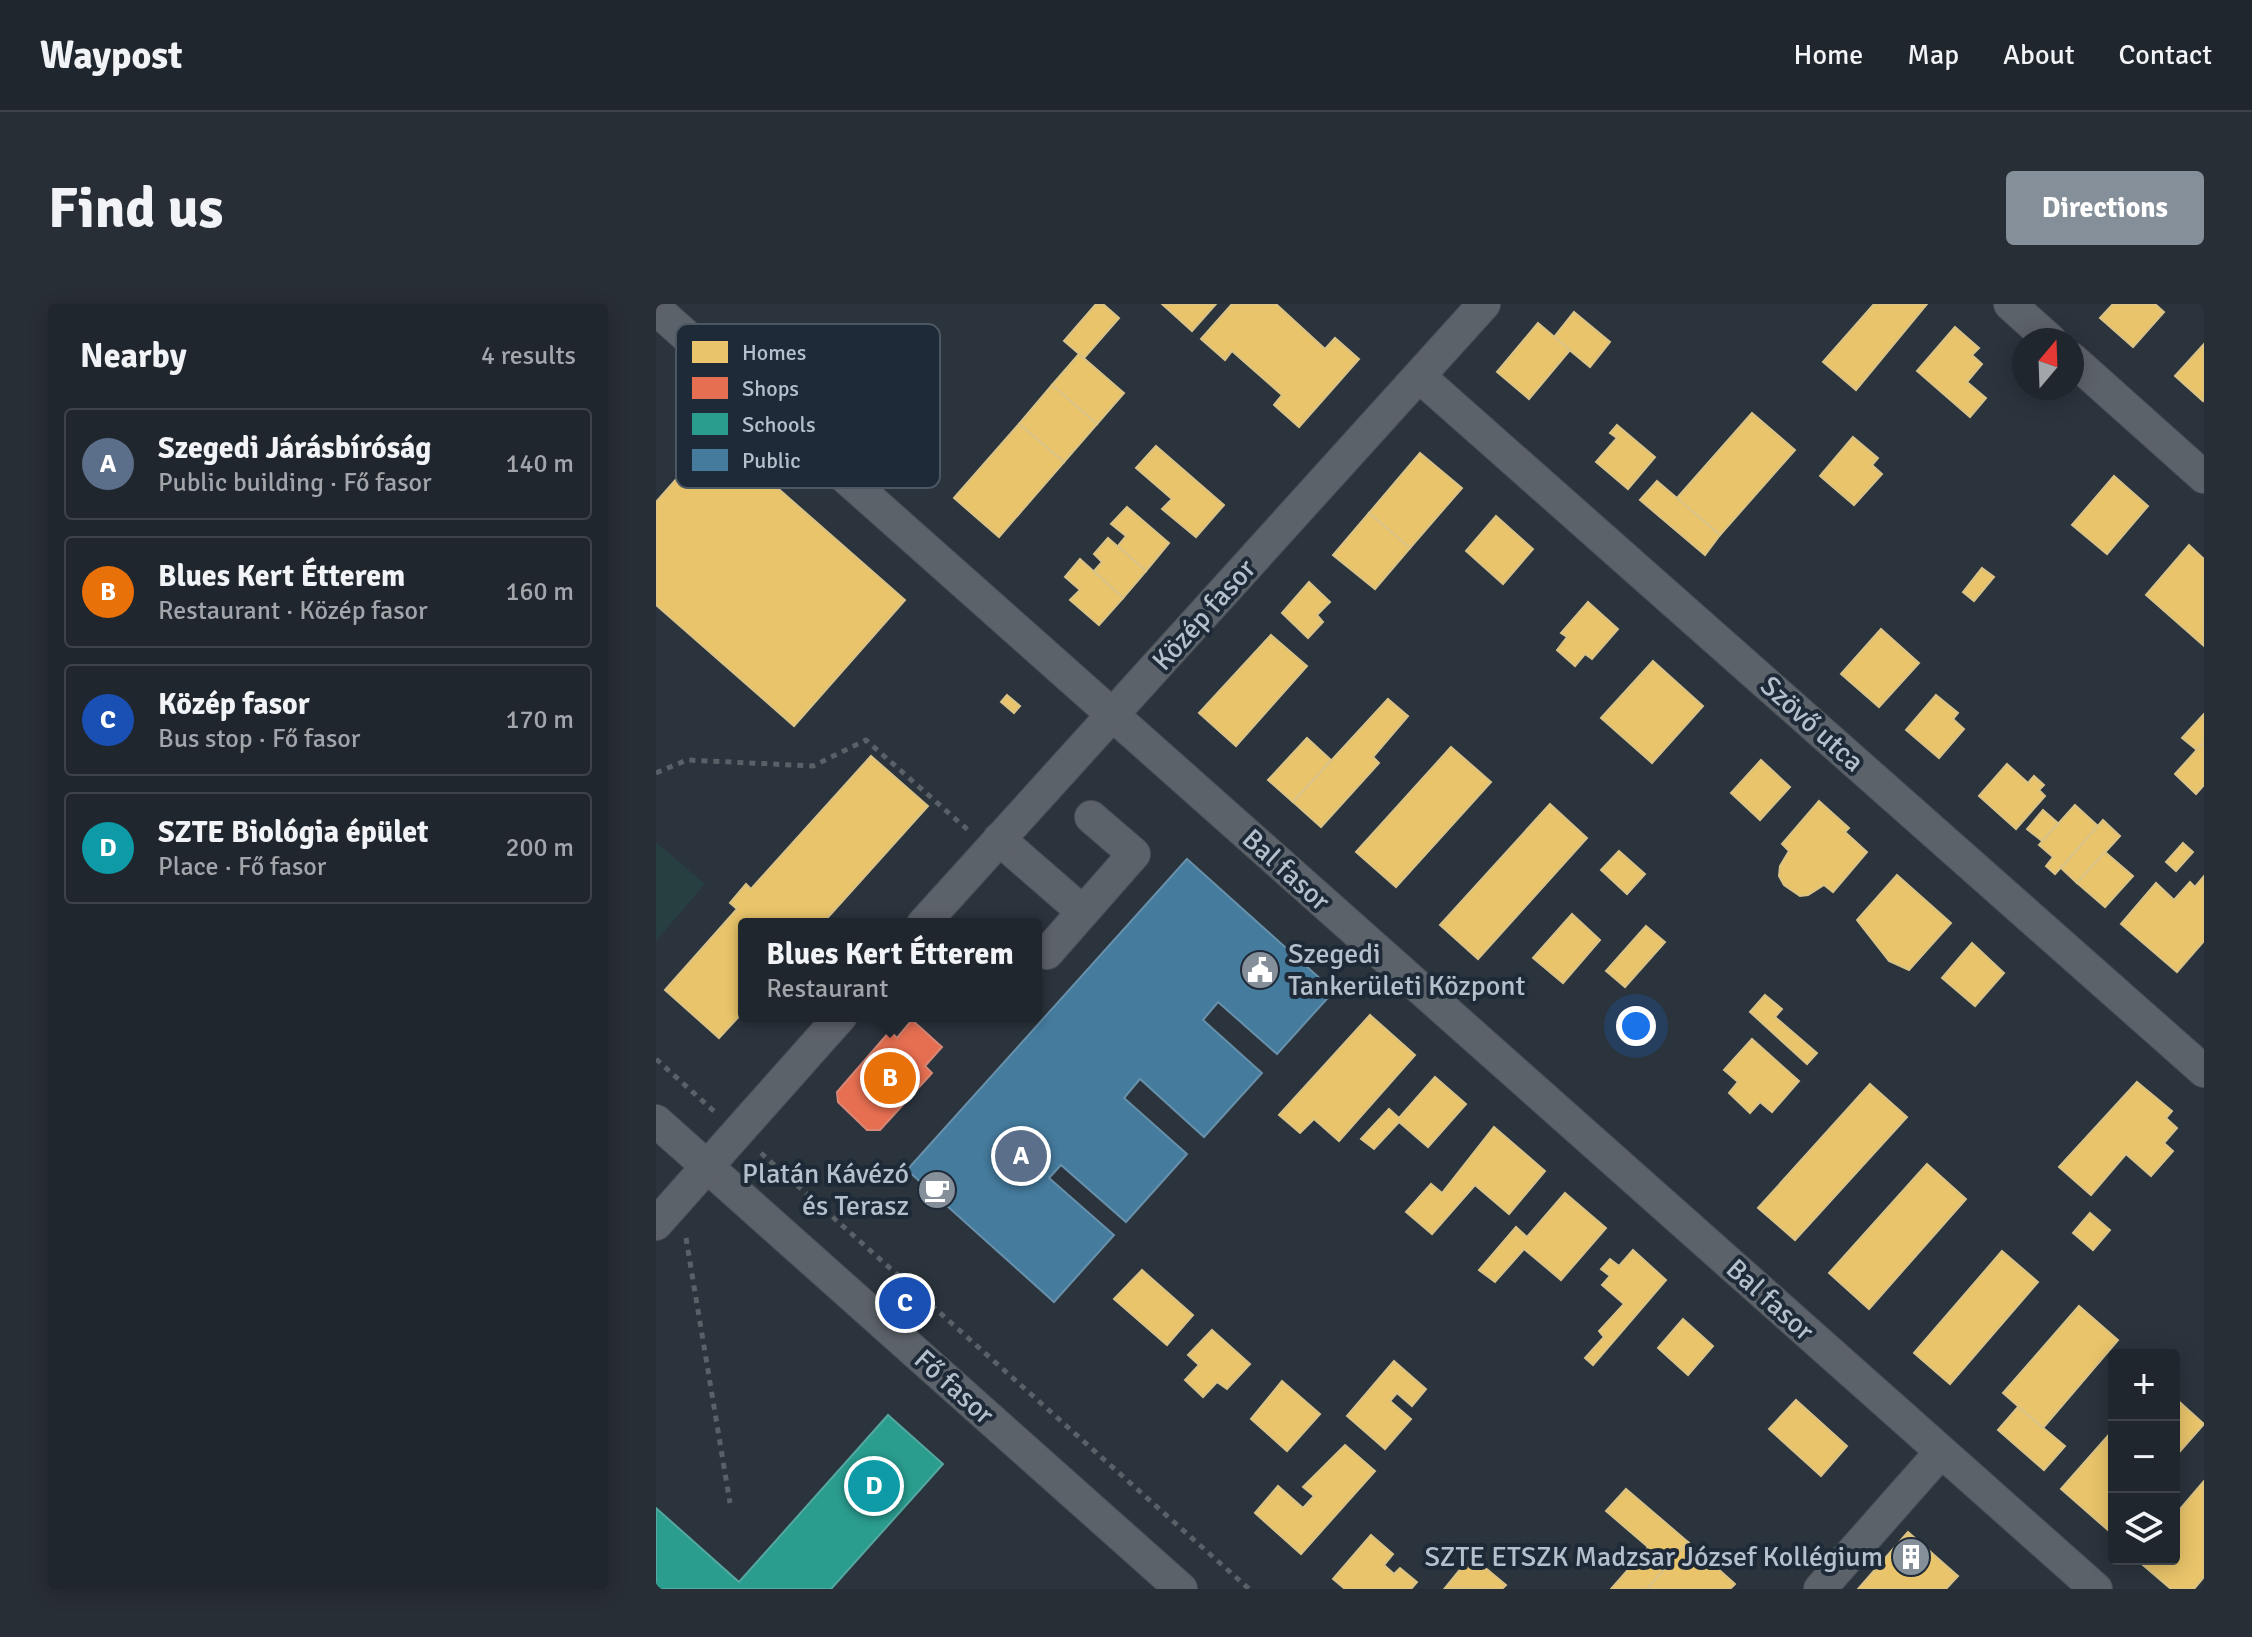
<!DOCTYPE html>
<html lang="en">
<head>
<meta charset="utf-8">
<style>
	body { margin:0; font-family:Signika,sans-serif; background:#282e35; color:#f1f3f6 }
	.controls { position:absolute; right:24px; bottom:24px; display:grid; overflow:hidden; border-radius:8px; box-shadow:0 4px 20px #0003 }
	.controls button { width:72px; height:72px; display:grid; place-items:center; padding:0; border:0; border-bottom:2px solid #3d4349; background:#20262d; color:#f1f3f6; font:40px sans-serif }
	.compass { position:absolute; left:1356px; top:24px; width:72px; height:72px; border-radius:50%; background:#20262d; box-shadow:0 4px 20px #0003; rotate:19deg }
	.you { position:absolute; left:980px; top:722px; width:28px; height:28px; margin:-20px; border:6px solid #fff; border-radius:50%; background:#1a73e8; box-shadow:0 0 0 12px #1a73e833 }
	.badge { display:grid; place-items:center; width:52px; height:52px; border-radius:50%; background:#858f9a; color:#fff; font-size:26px; font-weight:700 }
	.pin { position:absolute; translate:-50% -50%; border:4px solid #fff; box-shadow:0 2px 8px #0006 }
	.popup { position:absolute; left:82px; top:614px; width:304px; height:104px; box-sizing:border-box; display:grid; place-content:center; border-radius:8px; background:#20262d; filter:drop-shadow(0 2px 6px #0005); font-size:26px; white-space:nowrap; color:#a2a5aa }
	.popup b { font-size:30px; color:#f1f3f6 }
	.popup::after { content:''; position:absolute; left:50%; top:100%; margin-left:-16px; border:16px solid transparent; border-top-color:#20262d }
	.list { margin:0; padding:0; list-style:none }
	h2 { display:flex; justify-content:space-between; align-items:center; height:104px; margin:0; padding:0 32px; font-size:34px }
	h2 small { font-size:26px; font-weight:400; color:#a2a5aa }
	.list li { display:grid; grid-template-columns:52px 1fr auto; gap:24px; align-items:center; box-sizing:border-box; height:112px; margin:0 16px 16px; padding:0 16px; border:2px solid #3d4349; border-radius:8px }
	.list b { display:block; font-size:30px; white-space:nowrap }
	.list p { margin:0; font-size:26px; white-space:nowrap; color:#a2a5aa }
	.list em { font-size:26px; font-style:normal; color:#a2a5aa }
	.icon { flex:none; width:44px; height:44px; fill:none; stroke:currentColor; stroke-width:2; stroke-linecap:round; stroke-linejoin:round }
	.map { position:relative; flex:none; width:1548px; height:1285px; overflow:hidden; border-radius:8px }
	header { display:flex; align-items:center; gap:48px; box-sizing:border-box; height:112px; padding:0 40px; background:#20262d; border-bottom:2px solid #3d4349 }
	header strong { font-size:38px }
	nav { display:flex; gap:44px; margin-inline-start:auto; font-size:28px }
	.intro { display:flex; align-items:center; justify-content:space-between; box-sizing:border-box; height:192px; padding:0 48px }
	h1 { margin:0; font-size:56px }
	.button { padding:20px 36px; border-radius:8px; background:#858f9a; color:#fff; font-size:28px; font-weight:700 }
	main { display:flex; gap:48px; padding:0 48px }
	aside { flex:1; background:#20262d; border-radius:8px; box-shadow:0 4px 20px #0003 }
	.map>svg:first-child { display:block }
</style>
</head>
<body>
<header>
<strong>Waypost</strong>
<nav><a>Home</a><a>Map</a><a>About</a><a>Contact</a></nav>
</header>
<div class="intro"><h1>Find us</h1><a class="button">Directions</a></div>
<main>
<aside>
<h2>Nearby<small>4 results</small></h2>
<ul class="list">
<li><span class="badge" style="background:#5c6f8a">A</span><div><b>Szegedi Járásbíróság</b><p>Public building · Fő fasor</p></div><em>140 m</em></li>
<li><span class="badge" style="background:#e8710a">B</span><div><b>Blues Kert Étterem</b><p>Restaurant · Közép fasor</p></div><em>160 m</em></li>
<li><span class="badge" style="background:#1a4fb4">C</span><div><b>Közép fasor</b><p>Bus stop · Fő fasor</p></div><em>170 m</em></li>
<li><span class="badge" style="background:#0f9aa8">D</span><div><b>SZTE Biológia épület</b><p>Place · Fő fasor</p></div><em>200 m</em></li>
</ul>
</aside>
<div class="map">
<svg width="1548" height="1285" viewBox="0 0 1548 1285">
	<rect width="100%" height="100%" fill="#2b333c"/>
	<!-- green -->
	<polygon fill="#283f42" points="0,538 49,580 0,637"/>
	<!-- homes -->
	<g fill="#e9c46a" stroke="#dac387" stroke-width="2">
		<polygon points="440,0 447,0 463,14 428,54 408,37"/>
		<polygon points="506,0 560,0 536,27"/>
		<polygon points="576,0 620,0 669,45 679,34 703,55 643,123 618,101 626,91 576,47 569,56 545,35"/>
		<polygon points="1218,0 1271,0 1200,86 1167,58"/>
		<polygon points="1457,0 1499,0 1508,8 1477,43 1444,14"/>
		<polygon points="918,8 954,38 934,63 898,33"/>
		<polygon points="882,19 914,46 873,95 841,68"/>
		<polygon points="1299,23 1323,44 1316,51 1326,60 1311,78 1330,94 1314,113 1261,67"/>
		<polygon points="1548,40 1548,96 1547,97 1519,72"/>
		<polygon points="423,50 468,89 441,120 396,81"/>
		<polygon points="396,81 441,120 408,158 363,120"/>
		<polygon points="1096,109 1139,146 1064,231 1021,194"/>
		<polygon points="363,120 408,158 343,233 298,194"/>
		<polygon points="961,121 999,153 972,185 940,158 961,134 954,129"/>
		<polygon points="60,130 249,296 138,422 0,301 0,198"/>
		<polygon points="1197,133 1222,154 1216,161 1226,170 1198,201 1164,172"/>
		<polygon points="500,142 568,201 540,233 506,205 516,195 480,164"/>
		<polygon points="764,149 806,184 754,244 713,209"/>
		<polygon points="1458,172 1492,202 1451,250 1416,221"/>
		<polygon points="1001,177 1064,231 1049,251 984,196"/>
		<polygon points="471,203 513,239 490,267 462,242 470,232 455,220"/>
		<polygon points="713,209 754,244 719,285 677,251"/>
		<polygon points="840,212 877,245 847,280 810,247"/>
		<polygon points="452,234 490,267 467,294 438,267 446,258 438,250"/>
		<polygon points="1533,241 1548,255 1547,341 1490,291"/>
		<polygon points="424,255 467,294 443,321 414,296 424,286 409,273"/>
		<polygon points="1326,264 1338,273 1318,297 1307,288"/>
		<polygon points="653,278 674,298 661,311 667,318 652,334 626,309"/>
		<polygon points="932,298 962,325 936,355 929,350 919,362 901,346 911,333 905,329"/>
		<polygon points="1225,325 1263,359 1223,403 1185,370"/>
		<polygon points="615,331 651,362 580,442 543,409"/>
		<polygon points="997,357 1047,402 996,459 945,414"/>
		<polygon points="351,391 364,402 358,409 345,398"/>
		<polygon points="1280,391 1302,409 1297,415 1308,425 1283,454 1250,426"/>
		<polygon points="732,395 752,412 717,453 723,459 665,523 637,498"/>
		<polygon points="1548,410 1548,438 1541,446 1526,434"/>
		<polygon points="651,434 675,456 637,498 612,476"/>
		<polygon points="1548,438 1548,481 1540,490 1519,470"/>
		<polygon points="795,443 835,478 740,583 700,548"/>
		<polygon points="215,452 272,502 166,620 88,620 88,707 63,734 9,686 81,605 74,599 90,580 95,585"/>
		<polygon points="1105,456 1134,483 1104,516 1075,489"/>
		<polygon points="1351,460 1372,479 1378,472 1388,481 1383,486 1389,492 1360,525 1323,492"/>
		<polygon points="1163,497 1193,524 1189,528 1211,548 1177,588 1168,581 1152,591 1144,592 1128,581 1123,572 1124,562 1133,547 1126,540"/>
		<polygon points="894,500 931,534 822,655 784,621"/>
		<polygon points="1419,501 1442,522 1399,570 1390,562 1397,553 1383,541"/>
		<polygon points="1387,506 1402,519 1386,537 1371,525"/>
		<polygon points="1447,516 1464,532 1421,579 1405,564"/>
		<polygon points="1527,539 1537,548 1520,567 1510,558"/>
		<polygon points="963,547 989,570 971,590 945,566"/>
		<polygon points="1449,548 1477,572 1449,603 1421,579"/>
		<polygon points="1241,571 1295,619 1253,666 1233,657 1201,616"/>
		<polygon points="1548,572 1548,637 1521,668 1465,620 1500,579 1518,596 1534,578 1539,583"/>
		<polygon points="916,610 944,636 907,679 877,654"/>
		<polygon points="990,622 1009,638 969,683 950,667"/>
		<polygon points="1316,639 1348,669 1319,702 1286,674"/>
		<polygon points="1109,691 1126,705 1119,713 1161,749 1151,760 1094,708"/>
		<polygon points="714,711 759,751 683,837 658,815 644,829 623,811"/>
		<polygon points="1096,735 1143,777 1116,808 1104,798 1094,809 1073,789 1082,778 1068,766"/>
		<polygon points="779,773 810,800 772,843 743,818 718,845 705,835 733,805 743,814"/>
		<polygon points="1481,778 1516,807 1510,814 1521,824 1508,839 1517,847 1495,872 1470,850 1435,891 1403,863"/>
		<polygon points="1214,780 1251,813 1139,936 1102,904"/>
		<polygon points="838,823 889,867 853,910 819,881 776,930 750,908 775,880 786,889"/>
		<polygon points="1271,860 1310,895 1213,1005 1173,969"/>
		<polygon points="909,889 950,924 905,976 868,945 839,978 823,966 860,923 871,933"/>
		<polygon points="1434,909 1454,926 1437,946 1417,929"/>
		<polygon points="977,946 1010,976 937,1061 929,1054 948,1033 943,1027 968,1000 946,981 954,972 945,965 954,955 963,962"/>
		<polygon points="1346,947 1382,978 1294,1080 1258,1049"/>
		<polygon points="486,966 537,1011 511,1041 458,995"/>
		<polygon points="1423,1002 1462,1036 1387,1124 1347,1089"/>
		<polygon points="1027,1015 1057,1042 1032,1071 1002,1044"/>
		<polygon points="556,1026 594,1060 571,1085 561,1078 547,1093 529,1076 543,1061 532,1051"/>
		<polygon points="738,1057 770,1085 756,1102 741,1089 734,1097 755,1115 729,1145 691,1112"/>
		<polygon points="626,1077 664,1110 631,1147 595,1115"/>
		<polygon points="1518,1093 1548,1120 1518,1154"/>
		<polygon points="1140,1096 1191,1142 1165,1172 1113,1125"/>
		<polygon points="1362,1103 1409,1142 1388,1166 1342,1126"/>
		<polygon points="1458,1125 1458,1222 1453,1227 1405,1185"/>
		<polygon points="689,1141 719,1167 645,1250 599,1209 622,1182 647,1204 658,1192 647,1183"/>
		<polygon points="1548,1177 1548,1273 1538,1285 1515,1285 1480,1255 1518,1255 1518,1212"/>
		<polygon points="970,1185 1032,1238 991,1285 955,1285 992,1243 950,1207"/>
		<polygon points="1252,1228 1302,1272 1290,1285 1202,1285"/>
		<polygon points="715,1231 737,1250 728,1261 738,1270 744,1264 761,1278 755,1285 689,1285 677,1275"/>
		<polygon points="1032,1238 1079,1280 1074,1285 991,1285"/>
		<polygon points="815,1252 850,1281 846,1285 789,1284"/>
	</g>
	<!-- shops -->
	<polygon fill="#e76f51" stroke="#d88776" stroke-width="2" points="256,716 286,743 269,762 276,769 224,826 211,826 182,798 181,788 234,727 241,734"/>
	<!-- schools -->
	<polygon fill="#2a9d8f" stroke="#54a8a1" stroke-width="2" points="232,1111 287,1160 175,1285 0,1285 0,1204 83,1278"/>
	<!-- public -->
	<polygon fill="#457b9d" stroke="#6790ab" stroke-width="2" points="531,555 678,687 621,750 562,698 547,716 606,769 548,833 484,775 468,794 531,850 470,918 405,861 393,874 458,931 398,998 251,866"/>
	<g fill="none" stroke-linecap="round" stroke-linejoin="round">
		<defs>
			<g id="minor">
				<polyline points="1354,0 1394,36"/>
				<polyline points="0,5 1440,1285"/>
				<polyline points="1416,55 1548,173"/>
				<polyline points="764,73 1548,767"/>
				<polyline points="343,535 427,608 478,550 435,513"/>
				<polyline points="267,620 828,0"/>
				<polyline points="391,649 427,608"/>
				<polyline points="0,817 525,1285"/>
				<polyline points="0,920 185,712"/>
				<polyline points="1164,1285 1285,1148"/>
			</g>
		</defs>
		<!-- minor casing -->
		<use href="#minor" stroke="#4a4f56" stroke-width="34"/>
		<!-- path -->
		<g stroke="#596066" stroke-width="5" stroke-dasharray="6 6" stroke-linecap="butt">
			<polyline points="0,469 31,456 157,462 210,436 312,526"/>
			<polyline points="0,755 61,810"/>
			<polyline points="105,849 593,1285"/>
			<polyline points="30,934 74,1199"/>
		</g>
		<!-- minor -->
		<use href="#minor" stroke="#5c6269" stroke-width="32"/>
	</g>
	<!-- icons -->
	<defs>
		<symbol id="civic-disc" viewBox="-11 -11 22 22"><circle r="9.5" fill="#858f9a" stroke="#1e2a37"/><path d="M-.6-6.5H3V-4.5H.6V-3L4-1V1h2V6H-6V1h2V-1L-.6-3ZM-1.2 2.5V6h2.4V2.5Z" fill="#fff"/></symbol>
		<symbol id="cafe-disc" viewBox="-11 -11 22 22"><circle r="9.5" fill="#858f9a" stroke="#1e2a37"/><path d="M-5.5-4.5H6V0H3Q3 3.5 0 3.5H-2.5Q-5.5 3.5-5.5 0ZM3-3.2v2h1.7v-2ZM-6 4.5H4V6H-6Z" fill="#fff"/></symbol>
		<symbol id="building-disc" viewBox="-11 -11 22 22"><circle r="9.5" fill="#858f9a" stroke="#1e2a37"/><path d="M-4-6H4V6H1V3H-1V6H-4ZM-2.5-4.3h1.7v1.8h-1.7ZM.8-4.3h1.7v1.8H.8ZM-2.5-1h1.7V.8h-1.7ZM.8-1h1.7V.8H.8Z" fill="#fff"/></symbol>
	</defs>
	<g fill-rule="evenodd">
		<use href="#civic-disc" x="582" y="644" width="44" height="44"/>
		<use href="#cafe-disc" x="259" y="864" width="44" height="44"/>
		<use href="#building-disc" x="1233" y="1231" width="44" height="44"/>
	</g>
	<g text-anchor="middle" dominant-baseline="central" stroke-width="8" stroke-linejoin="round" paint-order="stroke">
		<!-- street labels -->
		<g font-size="28" fill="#b6c0cc" stroke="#1e2a37">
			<text transform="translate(548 311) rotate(-48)">Közép fasor</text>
			<text transform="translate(1156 420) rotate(42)">Szövő utca</text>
			<text transform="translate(630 566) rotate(42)">Bal fasor</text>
			<text transform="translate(1114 996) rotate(42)">Bal fasor</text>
			<text transform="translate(298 1083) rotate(42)">Fő fasor</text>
		</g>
		<!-- poi labels -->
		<g font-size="28" fill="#b6c0cc" stroke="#1e2a37" text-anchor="end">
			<text x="632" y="650" text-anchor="start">Szegedi<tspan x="632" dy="32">Tankerületi Központ</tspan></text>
			<text x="253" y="870">Platán Kávézó<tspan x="253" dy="32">és Terasz</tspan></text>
			<text x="1227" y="1253">SZTE ETSZK Madzsar József Kollégium</text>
		</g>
	</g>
	<!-- legend -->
	<rect x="20" y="20" width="264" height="164" rx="12" fill="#1e2a37" stroke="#4c5764" stroke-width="2"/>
	<rect x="36" y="37" width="36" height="22" fill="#e9c46a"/>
	<rect x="36" y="73" width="36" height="22" fill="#e76f51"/>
	<rect x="36" y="109" width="36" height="22" fill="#2a9d8f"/>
	<rect x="36" y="145" width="36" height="22" fill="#457b9d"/>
	<g font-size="22" fill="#b6c0cc">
		<text x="86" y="56">Homes</text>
		<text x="86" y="92">Shops</text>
		<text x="86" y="128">Schools</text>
		<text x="86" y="164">Public</text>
	</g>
</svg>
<div class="controls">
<button>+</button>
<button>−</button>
<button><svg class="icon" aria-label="layers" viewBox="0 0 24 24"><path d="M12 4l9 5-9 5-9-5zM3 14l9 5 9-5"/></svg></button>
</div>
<svg class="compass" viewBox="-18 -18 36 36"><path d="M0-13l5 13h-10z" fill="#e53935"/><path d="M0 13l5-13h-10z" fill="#a2a5aa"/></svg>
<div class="you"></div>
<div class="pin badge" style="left:365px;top:852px;background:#5c6f8a">A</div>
<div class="pin badge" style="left:234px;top:774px;background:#e8710a">B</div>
<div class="popup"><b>Blues Kert Étterem</b>Restaurant</div>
<div class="pin badge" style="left:249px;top:999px;background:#1a4fb4">C</div>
<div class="pin badge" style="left:218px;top:1182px;background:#0f9aa8">D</div>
</div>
</main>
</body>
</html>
